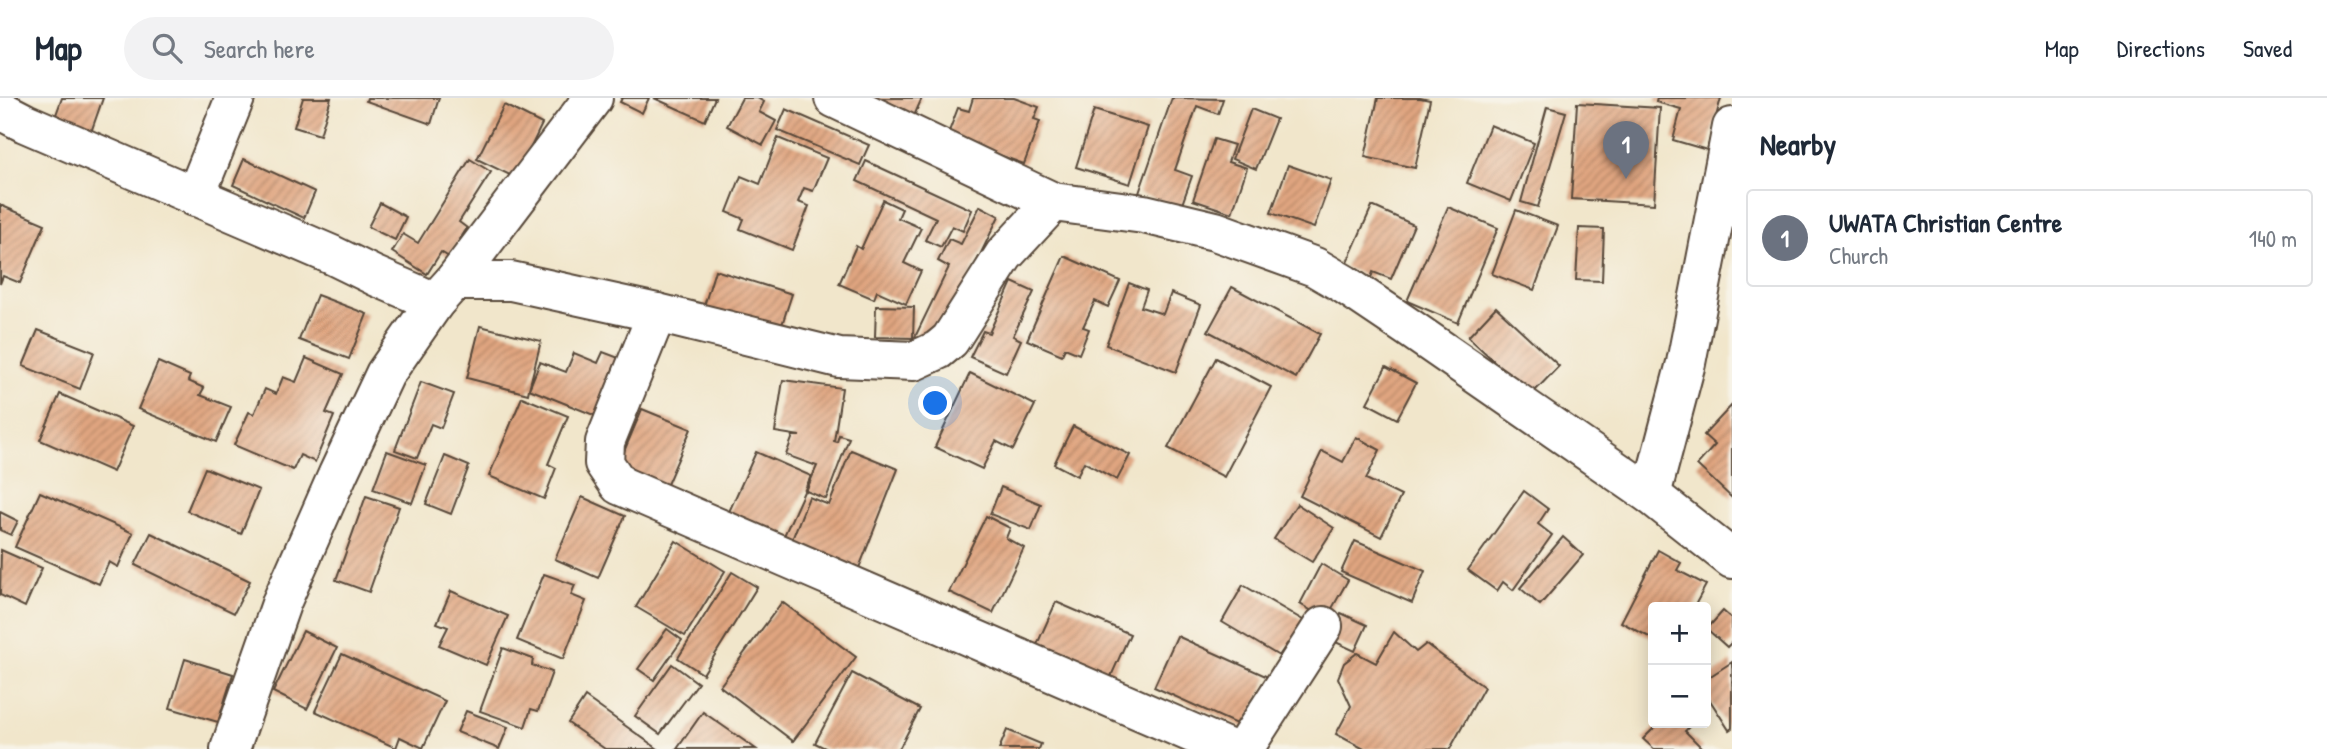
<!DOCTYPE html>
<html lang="en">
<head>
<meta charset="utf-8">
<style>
	body { margin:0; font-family:"Patrick Hand",sans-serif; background:#f2f2f3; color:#1f2937 }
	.controls { position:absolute; right:21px; bottom:21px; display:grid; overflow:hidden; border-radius:7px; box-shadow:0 4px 18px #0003 }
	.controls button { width:63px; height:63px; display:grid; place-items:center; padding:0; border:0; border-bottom:2px solid #e0e1e3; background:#fff; color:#1f2937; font:35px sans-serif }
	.you { position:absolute; left:936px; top:306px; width:24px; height:24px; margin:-18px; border:5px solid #fff; border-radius:50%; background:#1a73e8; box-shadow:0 0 0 10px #1a73e833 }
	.badge { display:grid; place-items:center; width:46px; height:46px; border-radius:50%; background:#1f6fb2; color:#fff; font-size:23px; font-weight:700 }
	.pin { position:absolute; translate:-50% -58px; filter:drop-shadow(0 2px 4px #0008) }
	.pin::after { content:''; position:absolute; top:37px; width:24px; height:21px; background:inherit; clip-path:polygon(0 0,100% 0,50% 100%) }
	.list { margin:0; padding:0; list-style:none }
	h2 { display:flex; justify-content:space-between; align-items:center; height:91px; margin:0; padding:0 28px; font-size:30px }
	h2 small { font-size:23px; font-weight:400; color:#747a83 }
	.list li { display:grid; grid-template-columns:46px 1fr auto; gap:21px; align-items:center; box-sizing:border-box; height:98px; margin:0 14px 14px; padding:0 14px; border:2px solid #e0e1e3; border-radius:7px }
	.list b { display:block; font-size:26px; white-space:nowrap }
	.list p { margin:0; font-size:23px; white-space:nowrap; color:#747a83 }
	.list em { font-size:23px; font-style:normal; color:#747a83 }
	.icon { flex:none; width:38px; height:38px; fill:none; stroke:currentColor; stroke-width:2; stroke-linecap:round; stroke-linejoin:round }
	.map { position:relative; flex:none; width:1732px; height:651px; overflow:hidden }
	header { display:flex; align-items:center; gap:42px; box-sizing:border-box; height:98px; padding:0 35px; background:#fff; border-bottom:2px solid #e0e1e3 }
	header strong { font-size:33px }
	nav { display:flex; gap:38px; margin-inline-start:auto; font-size:24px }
	.search { width:490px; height:63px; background:#f2f2f3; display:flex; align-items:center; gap:18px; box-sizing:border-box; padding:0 24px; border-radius:38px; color:#747a83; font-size:26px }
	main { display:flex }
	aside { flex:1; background:#fff }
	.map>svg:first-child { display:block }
</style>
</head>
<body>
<header>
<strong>Map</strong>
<div class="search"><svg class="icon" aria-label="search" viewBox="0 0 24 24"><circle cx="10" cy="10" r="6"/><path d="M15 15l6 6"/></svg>Search here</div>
<nav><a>Map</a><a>Directions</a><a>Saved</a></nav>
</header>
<main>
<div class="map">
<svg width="1732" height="651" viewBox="0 0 1732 651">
	<defs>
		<pattern id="building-hatch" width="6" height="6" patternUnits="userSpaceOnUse" patternTransform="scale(1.75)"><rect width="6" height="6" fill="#e0a580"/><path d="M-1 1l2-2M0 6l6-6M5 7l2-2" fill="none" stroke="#b78768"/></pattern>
	</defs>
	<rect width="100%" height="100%" fill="#f7f3e8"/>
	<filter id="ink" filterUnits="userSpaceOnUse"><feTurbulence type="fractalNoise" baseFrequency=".0143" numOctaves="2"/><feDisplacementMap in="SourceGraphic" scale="14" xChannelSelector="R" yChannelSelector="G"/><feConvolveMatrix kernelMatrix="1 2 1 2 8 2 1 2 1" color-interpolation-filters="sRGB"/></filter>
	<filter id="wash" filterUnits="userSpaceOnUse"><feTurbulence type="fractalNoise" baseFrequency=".00686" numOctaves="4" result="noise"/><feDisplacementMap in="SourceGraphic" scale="28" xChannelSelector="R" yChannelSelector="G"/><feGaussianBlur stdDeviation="1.57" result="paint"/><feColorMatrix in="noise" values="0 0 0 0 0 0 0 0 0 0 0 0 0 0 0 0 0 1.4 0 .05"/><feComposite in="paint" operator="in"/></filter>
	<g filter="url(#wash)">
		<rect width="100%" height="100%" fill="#f1e6cb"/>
		<g id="blocks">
			<!-- building -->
			<g fill="url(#building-hatch)">
				<polygon points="62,0 103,0 90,37 53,25"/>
				<polygon points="303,0 331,0 320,37 294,29"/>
				<polygon points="367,0 439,0 431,26 366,3"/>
				<polygon points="622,0 649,0 642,15 620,4"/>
				<polygon points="654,0 715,0 705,23"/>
				<polygon points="742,0 757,0 764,4 759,14 776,23 763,47 727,28"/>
				<polygon points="874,0 922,0 914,18"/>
				<polygon points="973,0 1014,0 1039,9 1034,21 1040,23 1024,66 963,44 945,44 958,10 969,13"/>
				<polygon points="1172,0 1223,1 1218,16 1197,8 1175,72 1192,78 1181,109 1139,95"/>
				<polygon points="1378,0 1420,0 1430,2 1415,70 1365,59"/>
				<polygon points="1657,0 1721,0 1707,52 1673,42 1681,11 1656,4"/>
				<polygon points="1577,5 1660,10 1654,106 1571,101"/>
				<polygon points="504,7 542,26 516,80 477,61"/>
				<polygon points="1547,9 1566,14 1538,109 1521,104"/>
				<polygon points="786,11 869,47 860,67 777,32"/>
				<polygon points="1251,11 1276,21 1256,71 1232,61"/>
				<polygon points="1094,12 1148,29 1130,86 1076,69"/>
				<polygon points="1490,27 1534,45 1511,103 1467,85"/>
				<polygon points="778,40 827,60 813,93 804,90 798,104 809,108 792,152 740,131 744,121 727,114 741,78 760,86"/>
				<polygon points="1214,41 1234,47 1228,64 1247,70 1232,115 1193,102"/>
				<polygon points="244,61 315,94 304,120 233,87"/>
				<polygon points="470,61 491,74 459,124 467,130 449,159 441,154 427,176 392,154 403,136 418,145"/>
				<polygon points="866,63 972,112 963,133 952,128 941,149 925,142 936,120 857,83"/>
				<polygon points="1288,67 1331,82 1314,130 1271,115"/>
				<polygon points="883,102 902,111 898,120 921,130 904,165 921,173 906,206 877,193 874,201 839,186 856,148 861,151"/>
				<polygon points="380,105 406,119 395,142 368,129"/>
				<polygon points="0,107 45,126 20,185 3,178 0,186"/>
				<polygon points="980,108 999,118 935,249 915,239 949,169 938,163 949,141 961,146"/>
				<polygon points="1372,108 1414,127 1391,181 1373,174 1371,180 1345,169"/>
				<polygon points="1448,109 1498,130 1458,225 1407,203"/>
				<polygon points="1516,112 1558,128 1534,192 1492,176"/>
				<polygon points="1579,130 1604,131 1602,183 1576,182"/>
				<polygon points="1064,158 1120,183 1108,209 1095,203 1083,229 1089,231 1079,256 1065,250 1062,257 1027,242"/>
				<polygon points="715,172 792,196 777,242 701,218"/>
				<polygon points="1012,184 1034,194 1013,238 1021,242 1006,275 970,259 983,233 989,235"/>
				<polygon points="1129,185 1147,192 1141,209 1163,216 1171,195 1201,207 1176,274 1106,247"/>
				<polygon points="1232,189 1320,236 1296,280 1208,233"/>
				<polygon points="317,197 367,216 349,261 299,242"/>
				<polygon points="876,208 914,209 913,240 875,239"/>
				<polygon points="1496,209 1559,268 1531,297 1468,239"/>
				<polygon points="480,228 541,243 529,291 540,264 566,274 574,255 598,265 603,254 624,262 601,320 529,291 528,296 467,280"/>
				<polygon points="38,232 94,254 80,291 23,268"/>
				<polygon points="306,260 343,276 326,315 334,318 315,364 300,357 293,372 234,347 249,314 254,316 265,291 276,296 283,279 296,284"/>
				<polygon points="1216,260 1271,289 1224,379 1168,350"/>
				<polygon points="158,264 190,278 188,283 204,290 200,297 231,309 216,344 138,311"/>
				<polygon points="1386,269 1416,285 1397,321 1367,305"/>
				<polygon points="970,275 1035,307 1013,352 996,343 982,371 935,349"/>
				<polygon points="783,282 842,290 834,343 837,344 839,337 849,340 826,401 806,393 817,368 786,357 793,338 800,338 775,334"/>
				<polygon points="421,284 454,296 441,330 431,326 417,360 395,352"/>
				<polygon points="60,296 133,328 113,374 40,342"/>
				<polygon points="522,299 568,318 548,366 556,370 544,401 489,378"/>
				<polygon points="1732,307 1732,400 1697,367 1715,347 1704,337"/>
				<polygon points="642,311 691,331 665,391 617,370"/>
				<polygon points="1073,328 1130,357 1117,382 1084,364 1077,378 1054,366"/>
				<polygon points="1356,339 1380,352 1366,381 1401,398 1381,439 1300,398 1322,353 1343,364"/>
				<polygon points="851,352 898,371 857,475 789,449 809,399 829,407"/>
				<polygon points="387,353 426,367 412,405 373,391"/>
				<polygon points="756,354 811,378 783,440 728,416"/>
				<polygon points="445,358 469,368 451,416 426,406"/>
				<polygon points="205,370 259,392 241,436 187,413"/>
				<polygon points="1001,389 1041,406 1031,432 990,416"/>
				<polygon points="1524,393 1548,411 1538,426 1552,437 1513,492 1503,484 1497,493 1468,472"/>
				<polygon points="40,394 133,435 118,469 109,464 99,486 15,449"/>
				<polygon points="366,398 399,409 369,494 336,482"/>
				<polygon points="582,399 625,418 598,480 555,461"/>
				<polygon points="1297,406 1334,430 1312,464 1274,441"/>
				<polygon points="0,414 18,423 11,437 0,432"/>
				<polygon points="986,418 1010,430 1006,440 1024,450 993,515 949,494"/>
				<polygon points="151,435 250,483 234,515 135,467"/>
				<polygon points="1563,439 1583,457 1540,507 1520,490"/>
				<polygon points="676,443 725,473 685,538 636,509"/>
				<polygon points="1355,443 1425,473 1412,505 1341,474"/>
				<polygon points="1,452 42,470 25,509 0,497"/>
				<polygon points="1658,452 1681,465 1677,472 1706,487 1694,509 1653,509 1653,541 1621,524"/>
				<polygon points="1321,466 1348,482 1326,521 1300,506"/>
				<polygon points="732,474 757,489 703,576 678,560"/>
				<polygon points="544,476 575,487 571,497 586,503 563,561 517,542"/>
				<polygon points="1243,487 1308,525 1293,550 1287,546 1279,558 1222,524"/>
				<polygon points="451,493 508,518 486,567 439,547 448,529 437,525"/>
				<polygon points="782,504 856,559 793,643 720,588"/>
				<polygon points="1056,504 1130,536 1108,585 1035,551"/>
				<polygon points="1723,513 1732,521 1732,544 1727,549 1707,531"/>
				<polygon points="1341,515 1367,527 1355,553 1329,541"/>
				<polygon points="667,531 682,542 654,582 638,571"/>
				<polygon points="303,533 337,550 307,611 273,594"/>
				<polygon points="1394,534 1416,554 1426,546 1484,589 1450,651 1364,651 1336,636 1351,608 1338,580 1344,565 1357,555 1376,565"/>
				<polygon points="1177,538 1268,579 1245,630 1154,589"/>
				<polygon points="503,550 533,561 532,567 552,574 538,613 531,611 525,629 480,613"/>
				<polygon points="342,556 445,603 423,650 400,639 396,650 315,613"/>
				<polygon points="185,561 233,576 218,624 170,610"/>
				<polygon points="1732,564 1732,630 1729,632 1706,596 1706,581"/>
				<polygon points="672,566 698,585 660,636 635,618"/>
				<polygon points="852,575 920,611 899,651 827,651 815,645"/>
				<polygon points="585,599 658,651 605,651 568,625"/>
				<polygon points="466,613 508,629 499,651 457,634"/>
				<polygon points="703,614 756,651 677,651"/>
				<polygon points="1659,625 1693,625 1685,633 1703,651 1654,651 1643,641"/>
				<polygon points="1007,632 1041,646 1039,651 999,651"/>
			</g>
		</g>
	</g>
	<g filter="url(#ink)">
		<use href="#blocks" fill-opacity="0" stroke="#564638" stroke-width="2"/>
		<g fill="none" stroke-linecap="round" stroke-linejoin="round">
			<defs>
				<g id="minor">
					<polyline points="834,0 1053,104 1144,116 1215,133 1315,169 1344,186 1408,229 1651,397 1732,461"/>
					<polyline points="0,12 25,25 332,157 375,178 435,204"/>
					<polyline points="195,99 235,0"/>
					<polyline points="454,183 511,183 657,215 839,260 914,263 938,252 950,242 1004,157 1053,104"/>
					<polyline points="657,215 605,344 604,365 619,387 1229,651"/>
					<polyline points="1651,397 1686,265 1732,29"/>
					<polyline points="230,651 282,503 338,376 385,276 435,204 454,183 593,0"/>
					<polyline points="1238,651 1245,649 1323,528"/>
				</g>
			</defs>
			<!-- minor casing -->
			<use href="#minor" stroke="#564638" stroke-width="42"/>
			<!-- minor -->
			<use href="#minor" stroke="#fff" stroke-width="38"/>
		</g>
	</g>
</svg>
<div class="controls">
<button>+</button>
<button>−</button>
</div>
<div class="you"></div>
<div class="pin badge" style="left:1626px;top:81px;background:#6b7280">1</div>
</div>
<aside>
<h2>Nearby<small></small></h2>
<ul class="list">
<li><span class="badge" style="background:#6b7280">1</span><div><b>UWATA Christian Centre</b><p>Church</p></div><em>140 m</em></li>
</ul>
</aside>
</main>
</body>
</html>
